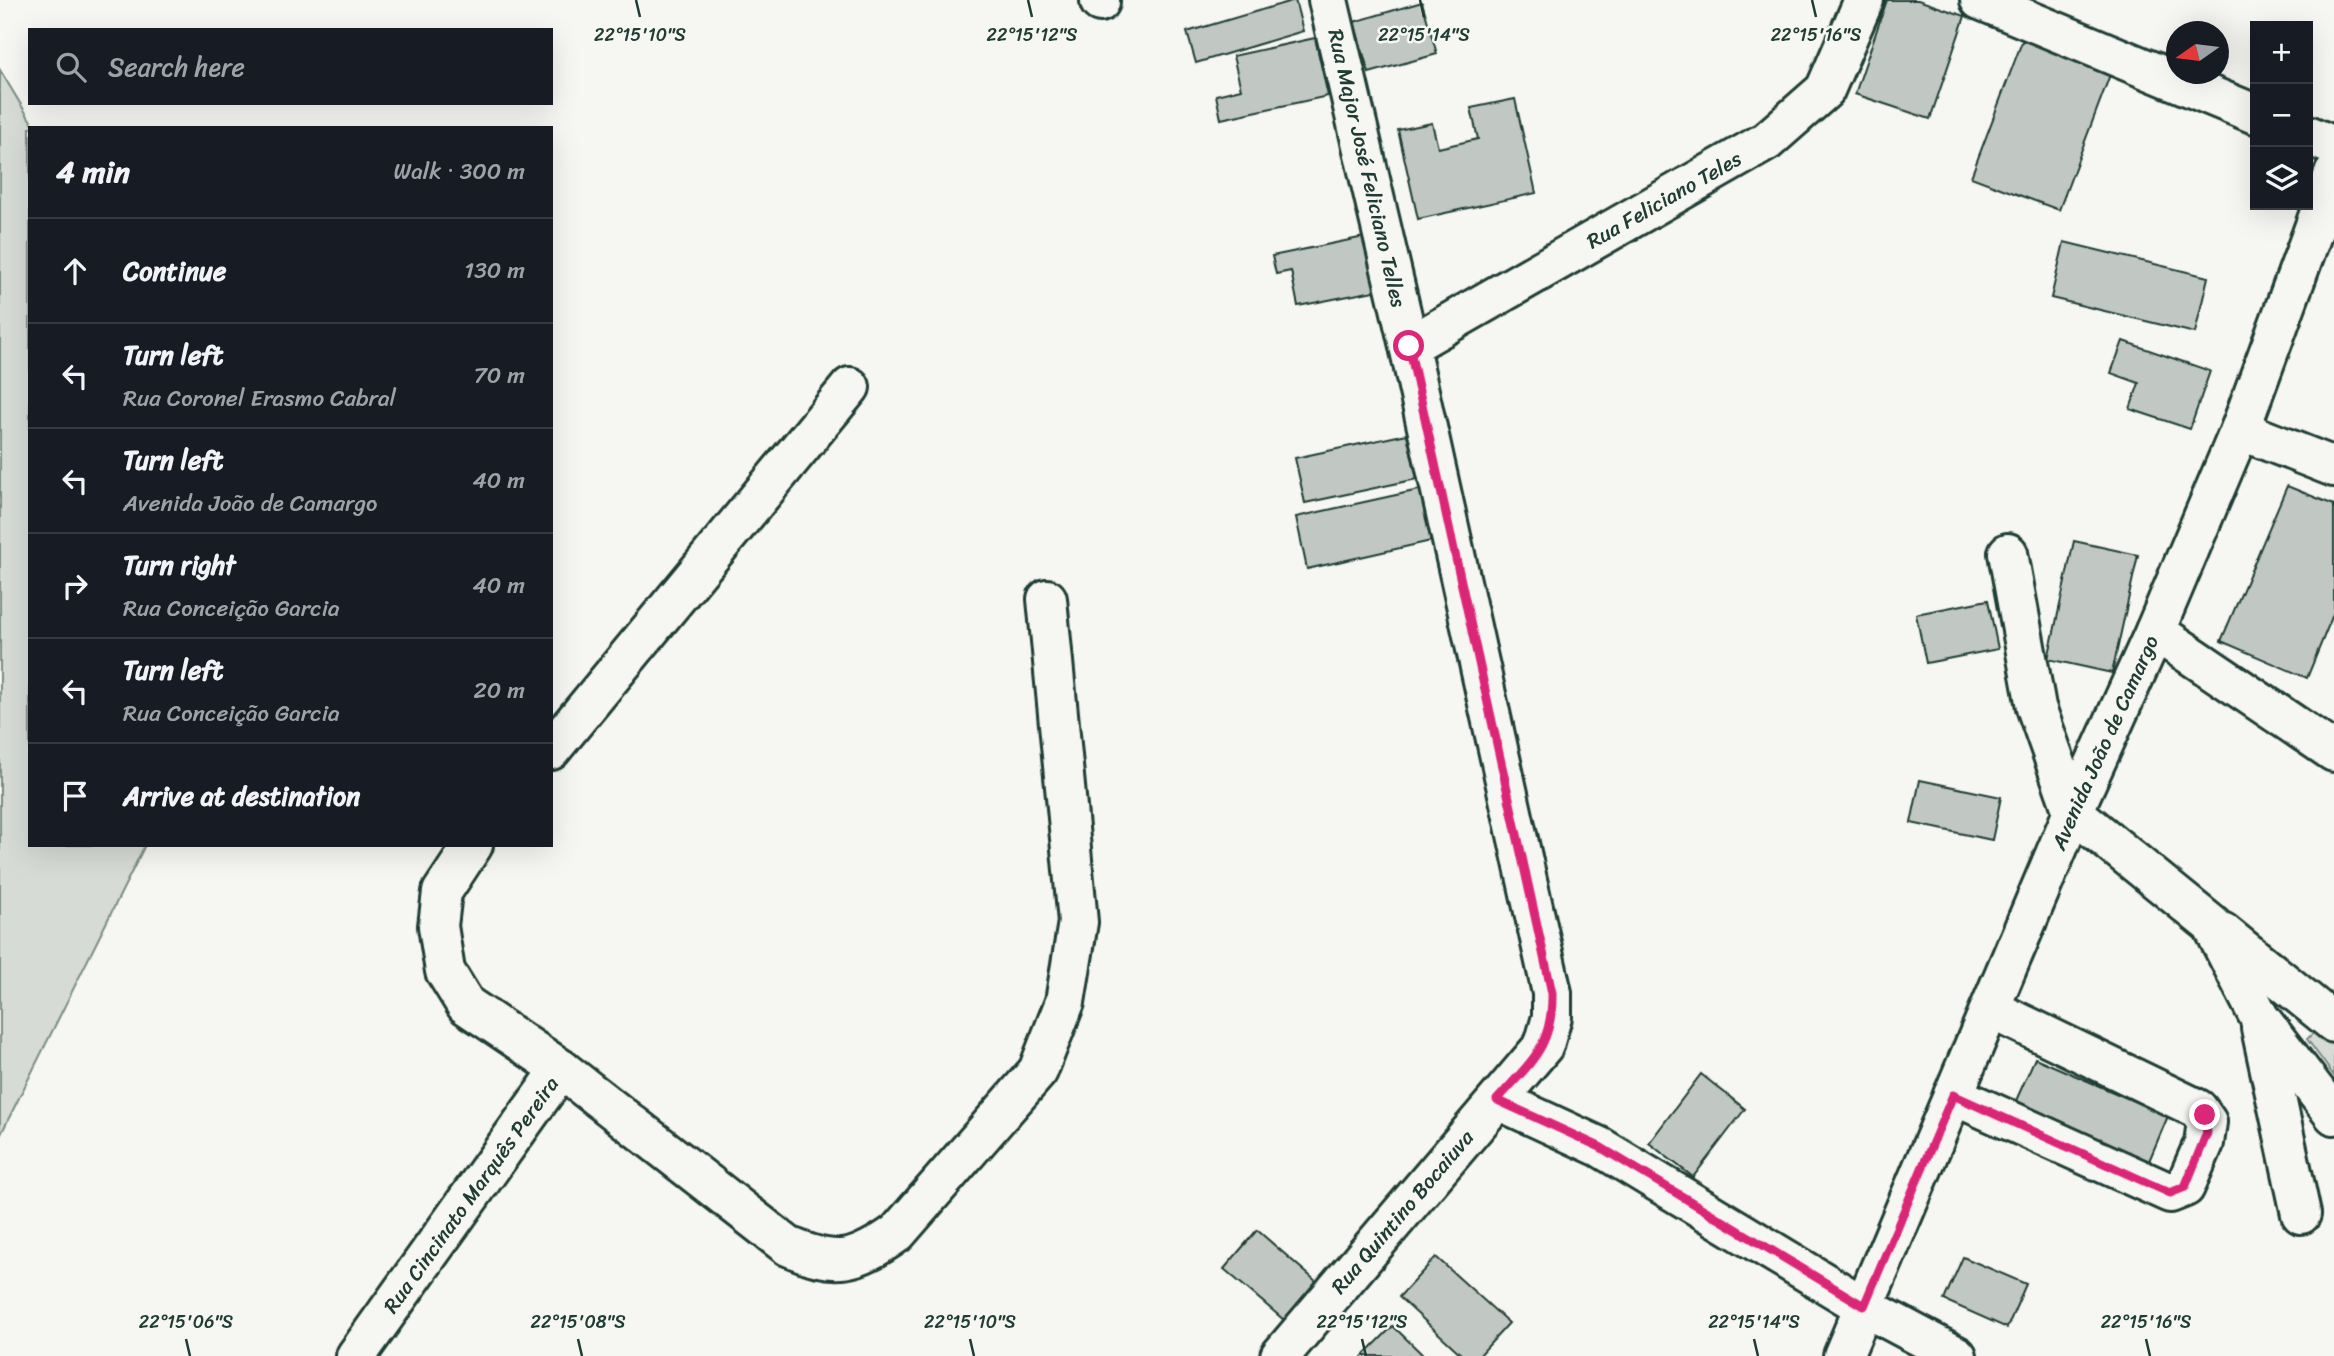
<!DOCTYPE html>
<html lang="en">
<head>
<meta charset="utf-8">
<style>
	body { margin:0; font-family:Sriracha,sans-serif; background:#242831; color:#f1f3f6 }
	.controls { position:absolute; right:21px; top:21px; display:grid; overflow:hidden; border-radius:0px; box-shadow:0 7px 28px #0002 }
	.controls button { width:63px; height:63px; display:grid; place-items:center; padding:0; border:0; border-bottom:2px solid #363941; background:#171b24; color:#f1f3f6; font:35px sans-serif }
	.compass { position:absolute; left:2166px; top:21px; width:63px; height:63px; border-radius:50%; background:#171b24; box-shadow:0 7px 28px #0002; rotate:256deg }
	.stop { position:absolute; width:21px; height:21px; margin:-16px; border:5px solid #db2777; border-radius:50%; background:#fff }
	.stop.end { background:#db2777; border-color:#fff; box-shadow:0 2px 7px #0008 }
	.list { margin:0; padding:0; list-style:none }
	h2 { display:flex; justify-content:space-between; align-items:center; height:91px; margin:0; padding:0 28px; font-size:30px }
	h2 small { font-size:23px; font-weight:400; color:#9ea1a6 }
	.list li { display:grid; grid-template-columns:46px 1fr auto; gap:21px; align-items:center; box-sizing:border-box; height:105px; padding:0 28px; border-top:2px solid #363941 }
	.list b { display:block; font-size:26px; white-space:nowrap }
	.list p { margin:0; font-size:23px; white-space:nowrap; color:#9ea1a6 }
	.list em { font-size:23px; font-style:normal; color:#9ea1a6 }
	.icon { flex:none; width:38px; height:38px; fill:none; stroke:currentColor; stroke-width:2; stroke-linecap:round; stroke-linejoin:round }
	.map { position:relative; flex:none; width:2334px; height:1356px; overflow:hidden }
	.search { position:absolute; background:#171b24; box-shadow:0 7px 28px #0002; left:28px; top:28px; width:525px; height:77px; display:flex; align-items:center; gap:18px; box-sizing:border-box; padding:0 24px; border-radius:0px; color:#9ea1a6; font-size:26px }
	.panel { position:absolute; background:#171b24; box-shadow:0 7px 28px #0002; left:28px; top:126px; width:525px; height:721px; border-radius:0px }
	.map>svg:first-child { display:block }
</style>
</head>
<body>
<div class="map">
<svg width="2334" height="1356" viewBox="0 0 2334 1356">
	<rect width="100%" height="100%" fill="#f6f6f2"/>
	<filter id="ink" filterUnits="userSpaceOnUse"><feTurbulence type="fractalNoise" baseFrequency=".0143" numOctaves="2"/><feDisplacementMap in="SourceGraphic" scale="14" xChannelSelector="R" yChannelSelector="G"/><feConvolveMatrix kernelMatrix="1 2 1 2 8 2 1 2 1" color-interpolation-filters="sRGB"/></filter>
	<g filter="url(#ink)">
		<!-- green -->
		<g fill="#d6dbd6" stroke="#7a8c85" stroke-width="2">
			<polygon points="0,70 35,128 30,128 30,845 145,845 0,1136"/>
			<polygon points="2321,1025 2334,1036 2334,1076 2307,1039"/>
		</g>
		<!-- building -->
		<g fill="#c1c8c3" stroke="#1f3d34" stroke-width="2">
			<polygon points="1295,0 1303,31 1196,63 1187,32"/>
			<polygon points="1887,0 1918,0 1965,16 1930,119 1855,94"/>
			<polygon points="1422,2 1437,54 1369,73 1354,22"/>
			<polygon points="1315,38 1328,96 1221,119 1216,95 1241,89 1233,56"/>
			<polygon points="2023,39 2111,72 2059,210 1971,177"/>
			<polygon points="1515,99 1536,193 1418,219 1398,130 1432,123 1438,148 1478,139 1471,108"/>
			<polygon points="1374,235 1384,289 1298,306 1291,271 1276,274 1272,256"/>
			<polygon points="2064,242 2208,277 2195,333 2051,298"/>
			<polygon points="2123,341 2210,371 2190,429 2130,409 2139,383 2111,373"/>
			<polygon points="1407,434 1417,479 1305,503 1295,458"/>
			<polygon points="2287,486 2334,505 2334,612 2307,678 2221,641"/>
			<polygon points="1428,488 1440,539 1307,569 1296,517"/>
			<polygon points="2074,541 2138,555 2112,673 2048,659"/>
			<polygon points="1988,600 1998,649 1926,663 1916,614"/>
			<polygon points="1920,780 2001,797 1992,840 1911,823"/>
			<polygon points="2035,1058 2168,1116 2144,1173 2010,1114"/>
			<polygon points="1701,1074 1745,1109 1693,1177 1649,1143"/>
			<polygon points="1257,1230 1317,1282 1284,1320 1224,1269"/>
			<polygon points="1436,1257 1509,1323 1479,1356 1463,1356 1399,1297"/>
			<polygon points="1963,1257 2026,1284 2007,1328 1944,1300"/>
			<polygon points="1393,1326 1424,1356 1363,1356"/>
		</g>
		<g fill="none" stroke-linecap="round" stroke-linejoin="round">
			<defs>
				<g id="minor">
					<polyline points="1100,0 1100,2"/>
					<polyline points="1980,0 2255,114"/>
					<polyline points="2308,135 2334,146"/>
					<path id="s1" d="M1409 346 1767 141 1825 90 1864 0"/>
					<polyline points="2240,430 2334,467"/>
					<polyline points="2008,553 2036,707 2073,812 2212,925 2259,1017 2334,1115"/>
					<polyline points="2155,631 2334,752"/>
					<polyline points="551,750 850,387"/>
					<path d="M473 845 442 892 438 926 445 971 466 1005 561 1069 788 1246C836 1267 855 1263 897 1233L1038 1071 1065 1002 1078 922 1047 599"/>
					<polyline points="2222,932 2334,1023"/>
					<polyline points="2261,1028 2301,1214"/>
					<polyline points="1953,1095 2170,1193 2185,1187 2204,1143 2207,1122 2198,1109 1991,1009"/>
					<polyline points="1863,1306 1957,1356"/>
					<path id="s2" d="M356 1356 561 1069"/>
				</g>
				<g id="major">
					<polyline points="1498,1100 1600,1147 1863,1306"/>
					<path id="s3" d="M1280 1356 1544 1045 1552 1017V993L1409 346 1328 0"/>
					<path id="s4" d="M1843 1356 2073 812 2155 631 2240 430 2334 174"/>
				</g>
			</defs>
			<!-- minor casing -->
			<use href="#minor" stroke="#1f3d34" stroke-width="44"/>
			<!-- major casing -->
			<use href="#major" stroke="#1f3d34" stroke-width="44"/>
			<!-- minor -->
			<use href="#minor" stroke="#f6f6f2" stroke-width="38"/>
			<!-- major -->
			<use href="#major" stroke="#f6f6f2" stroke-width="38"/>
		</g>
	</g>
	<g fill="none" stroke-linecap="round" stroke-linejoin="round" filter="url(#ink)">
		<!-- route -->
		<path stroke="#db2777" stroke-width="9" d="M1409 346 1552 993C1553 1047 1531 1061 1497 1100L1600 1147 1864 1306 1953 1095 2170 1193 2185 1187 2207 1133 2205 1115"/>
	</g>
	<!-- ticks -->
	<path fill="none" stroke="#1f3d34" stroke-width="2.5" d="M636 0 640 17M1028 0 1032 17M1420 0 1424 17M1812 0 1816 17M186 1339 190 1356M578 1339 582 1356M970 1339 974 1356M1362 1339 1366 1356M1754 1339 1758 1356M2146 1339 2150 1356"/>
	<g text-anchor="middle" dominant-baseline="central" stroke-width="5" stroke-linejoin="round" paint-order="stroke">
		<!-- street labels -->
		<g font-size="21" fill="#1f3d34" stroke="#f6f6f2">
			<text transform="translate(1367 168) rotate(77)">Rua Major José Feliciano Telles</text>
			<text stroke="none"><textPath href="#s1" startOffset="294">Rua Feliciano Teles</textPath></text>
			<text stroke="none"><textPath href="#s4" startOffset="667">Avenida João de Camargo</textPath></text>
			<text stroke="none"><textPath href="#s2" startOffset="198">Rua Cincinato Marquês Pereira</textPath></text>
			<text stroke="none"><textPath href="#s3" startOffset="189">Rua Quintino Bocaiuva</textPath></text>
		</g>
	</g>
	<g font-size="18" text-anchor="middle" fill="#1f3d34" stroke="#f6f6f2" stroke-width="5" stroke-linejoin="round" paint-order="stroke">
		<text x="640" y="41">22°15'10"S</text>
		<text x="1032" y="41">22°15'12"S</text>
		<text x="1424" y="41">22°15'14"S</text>
		<text x="1816" y="41">22°15'16"S</text>
		<text x="186" y="1328">22°15'06"S</text>
		<text x="578" y="1328">22°15'08"S</text>
		<text x="970" y="1328">22°15'10"S</text>
		<text x="1362" y="1328">22°15'12"S</text>
		<text x="1754" y="1328">22°15'14"S</text>
		<text x="2146" y="1328">22°15'16"S</text>
	</g>
</svg>
<div class="controls">
<button>+</button>
<button>−</button>
<button><svg class="icon" aria-label="layers" viewBox="0 0 24 24"><path d="M12 4l9 5-9 5-9-5zM3 14l9 5 9-5"/></svg></button>
</div>
<svg class="compass" viewBox="-18 -18 36 36"><path d="M0-13l5 13h-10z" fill="#e53935"/><path d="M0 13l5-13h-10z" fill="#9ea1a6"/></svg>
<div class="stop" style="left:1409px;top:346px"></div>
<div class="stop end" style="left:2205px;top:1115px"></div>
<div class="search"><svg class="icon" aria-label="search" viewBox="0 0 24 24"><circle cx="10" cy="10" r="6"/><path d="M15 15l6 6"/></svg>Search here</div>
<section class="panel">
<h2>4 min<small>Walk · 300 m</small></h2>
<ul class="list">
<li><svg class="icon" aria-label="ahead" viewBox="0 0 24 24"><path d="M12 20V5M6 11l6-6 6 6"/></svg><div><b>Continue</b></div><em>130 m</em></li>
<li><svg class="icon" aria-label="left" viewBox="0 0 24 24"><path d="M17 20v-9H6M10 6l-5 5 5 5"/></svg><div><b>Turn left</b><p>Rua Coronel Erasmo Cabral</p></div><em>70 m</em></li>
<li><svg class="icon" aria-label="left" viewBox="0 0 24 24"><path d="M17 20v-9H6M10 6l-5 5 5 5"/></svg><div><b>Turn left</b><p>Avenida João de Camargo</p></div><em>40 m</em></li>
<li><svg class="icon" aria-label="right" viewBox="0 0 24 24"><path d="M7 20v-9h11M14 6l5 5-5 5"/></svg><div><b>Turn right</b><p>Rua Conceição Garcia</p></div><em>40 m</em></li>
<li><svg class="icon" aria-label="left" viewBox="0 0 24 24"><path d="M17 20v-9H6M10 6l-5 5 5 5"/></svg><div><b>Turn left</b><p>Rua Conceição Garcia</p></div><em>20 m</em></li>
<li><svg class="icon" aria-label="arrive" viewBox="0 0 24 24"><path d="M6 21V4h12l-3 4 3 4H6"/></svg><div><b>Arrive at destination</b></div></li>
</ul>
</section>
</div>
</body>
</html>
